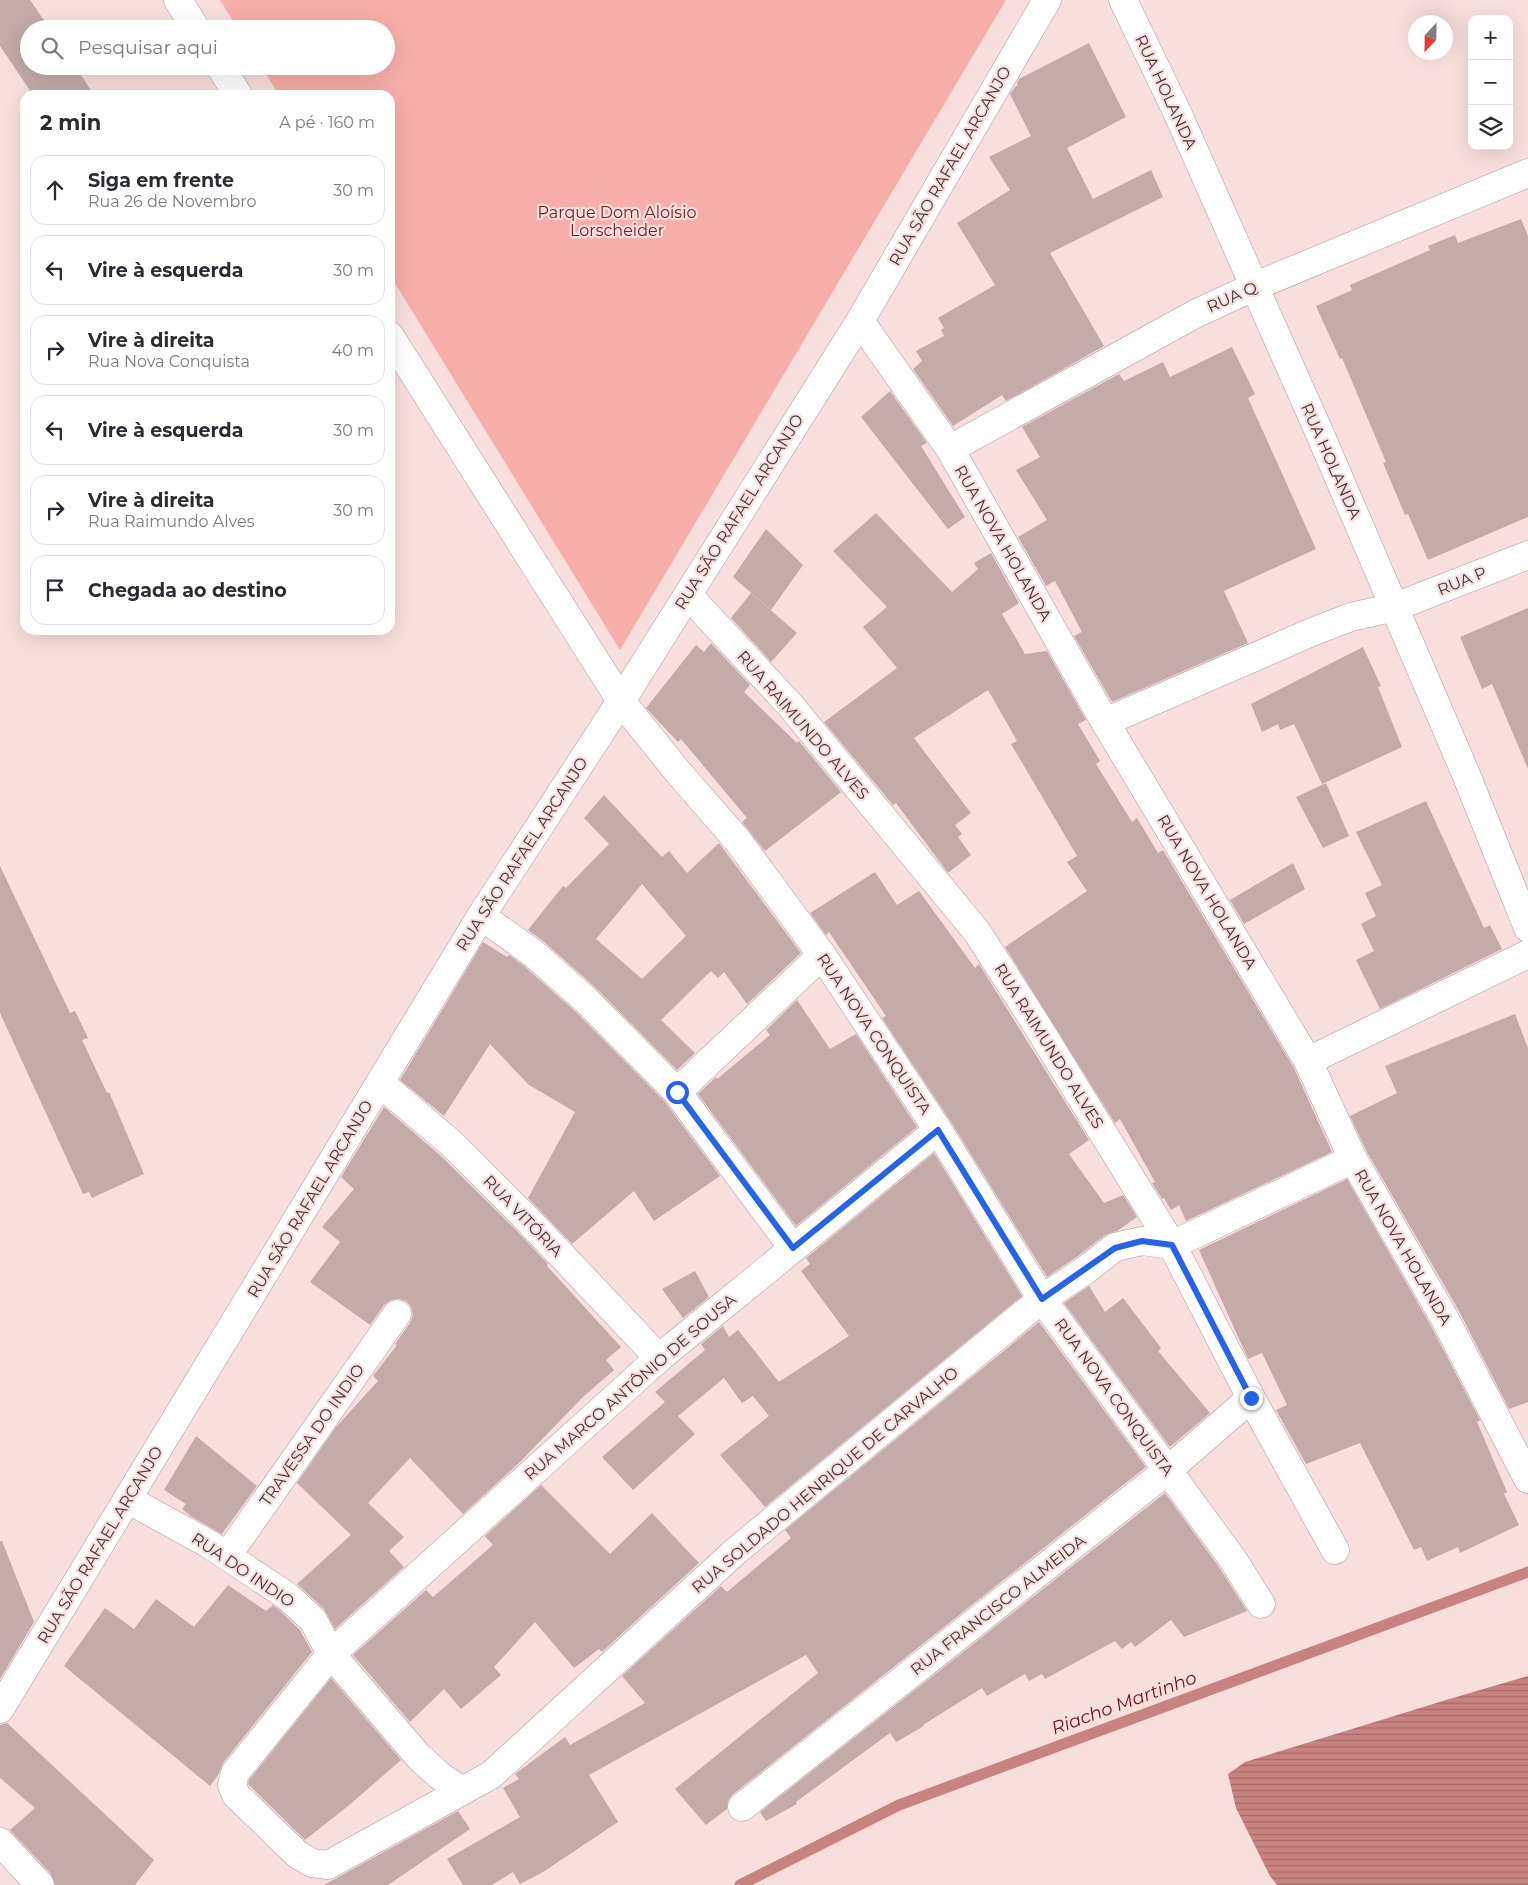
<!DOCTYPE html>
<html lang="pt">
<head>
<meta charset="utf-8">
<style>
	body { margin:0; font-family:Montserrat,sans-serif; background:#f2f2f3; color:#2b2b33 }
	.controls { position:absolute; right:15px; top:15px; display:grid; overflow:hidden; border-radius:10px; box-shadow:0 5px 20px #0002 }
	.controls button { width:45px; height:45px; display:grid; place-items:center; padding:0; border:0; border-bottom:1px solid #e1e1e2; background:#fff; color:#2b2b33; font:25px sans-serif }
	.compass { position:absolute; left:1408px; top:15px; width:45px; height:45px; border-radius:50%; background:#fff; box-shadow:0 5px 20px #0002; rotate:202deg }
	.stop { position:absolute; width:15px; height:15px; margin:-11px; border:4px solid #2563eb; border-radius:50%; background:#fff }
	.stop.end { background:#2563eb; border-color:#fff; box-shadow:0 1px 5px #0008 }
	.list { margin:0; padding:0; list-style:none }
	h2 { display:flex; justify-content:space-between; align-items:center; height:65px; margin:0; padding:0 20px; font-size:21px }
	h2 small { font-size:16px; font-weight:400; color:#7c7c81 }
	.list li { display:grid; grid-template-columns:32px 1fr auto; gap:15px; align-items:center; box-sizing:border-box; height:70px; margin:0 10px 10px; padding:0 10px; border:1px solid #e1e1e2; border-radius:15px }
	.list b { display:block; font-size:19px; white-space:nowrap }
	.list p { margin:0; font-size:16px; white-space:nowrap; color:#7c7c81 }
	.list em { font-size:16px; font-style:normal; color:#7c7c81 }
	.icon { flex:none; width:28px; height:28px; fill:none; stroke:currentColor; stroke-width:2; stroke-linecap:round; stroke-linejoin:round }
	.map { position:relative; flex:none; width:1528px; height:1885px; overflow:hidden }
	.search { position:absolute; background:#fff; box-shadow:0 5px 20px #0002; left:20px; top:20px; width:375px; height:55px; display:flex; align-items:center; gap:12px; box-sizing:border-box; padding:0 18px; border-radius:28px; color:#7c7c81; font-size:19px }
	.panel { position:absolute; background:#fff; box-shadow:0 5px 20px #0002; left:20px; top:90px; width:375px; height:545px; border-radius:15px }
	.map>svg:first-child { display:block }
</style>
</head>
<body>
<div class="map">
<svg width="1528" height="1885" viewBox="0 0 1528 1885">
	<defs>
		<pattern id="water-rules" width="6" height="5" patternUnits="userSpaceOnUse" patternTransform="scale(1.25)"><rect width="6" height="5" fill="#c8827f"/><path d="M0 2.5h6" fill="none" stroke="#a46b69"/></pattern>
	</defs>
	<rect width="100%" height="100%" fill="#f7dfdd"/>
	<!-- park -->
	<polygon fill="#f7aeaa" points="220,0 1006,0 620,650 390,275 390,95 279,95 261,66 386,66 386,29 238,29"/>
	<!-- water -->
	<polygon fill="url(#water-rules)" points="1528,1676 1528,1885 1277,1885 1270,1876 1236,1808 1228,1774 1245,1762 1446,1700"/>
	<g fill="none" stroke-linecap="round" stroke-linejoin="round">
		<!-- stream -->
		<polyline stroke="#c8827f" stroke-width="11" points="740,1885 899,1805 1528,1572"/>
	</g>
	<!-- building -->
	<g fill="#c2aba9" fill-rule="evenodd">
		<polygon points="0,0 30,0 50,29 29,29 29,66 75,66 94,95 33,95 0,46"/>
		<polygon points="1089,43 1126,117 1067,148 1093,199 1151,170 1163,197 1050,253 1104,346 1006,401 1002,395 953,426 913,369 922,361 916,351 944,336 941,330 944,328 938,318 995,285 957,223 1010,190 989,157 1031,136 1010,94 1015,87 1018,85 1017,83 1019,79"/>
		<polygon points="1521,219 1528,236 1528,517 1428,560 1408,514 1405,515 1383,463 1386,462 1342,358 1340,359 1316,306 1352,290 1350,285 1430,250 1428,246 1455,235 1458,243"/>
		<polygon points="1232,347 1255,394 1248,398 1316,549 1224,591 1248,643 1112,702 1074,636 1082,632 1055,581 1046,586 1018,537 1047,520 1016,470 1040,457 1022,427 1119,374 1124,381 1163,362 1170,377"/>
		<polygon points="890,391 927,443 921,446 965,517 948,529 861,417"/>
		<polygon points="876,513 952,592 978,569 974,563 991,553 1019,603 1002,614 1025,654 1047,651 1086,720 1078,724 1100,761 1096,764 1132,822 1137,818 1158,853 1163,850 1294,1068 1332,1152 1186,1221 1179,1205 1171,1210 1164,1198 1162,1199 1152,1183 1155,1182 1120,1119 1115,1123 1005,947 1087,891 1067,862 1077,856 1011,744 1017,741 988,690 914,738 971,813 955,825 962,834 958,837 971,855 948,873 896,803 893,805 824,722 897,668 863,627 887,607 833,551"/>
		<polygon points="766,529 803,565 771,610 733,577"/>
		<polygon points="751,593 797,633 771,662 731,618"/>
		<polygon points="1528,608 1528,769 1492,684 1482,689 1460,637"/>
		<polygon points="711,643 750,685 744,692 797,743 799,741 841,792 765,851 742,822 747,818 681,739 678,742 646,708 696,645 704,652"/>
		<polygon points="1363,647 1381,686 1378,687 1402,747 1322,784 1294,724 1280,730 1278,724 1262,732 1251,704"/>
		<polygon points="1326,783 1349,836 1323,848 1296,797"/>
		<path d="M604 795 662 857 669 851 687 873 719 843 801 953 747 1004 724 972 718 978 711 971 661 1020 695 1053 677 1070 597 989 543 941 528 930 563 886 566 888 609 844 584 818ZM642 884 686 936 642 979 596 939Z"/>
		<polygon points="1426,801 1484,928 1490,925 1502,949 1380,1009 1356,960 1374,951 1361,924 1376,916 1365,893 1382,885 1356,832"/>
		<polygon points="1293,863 1305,889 1244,924 1230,900"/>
		<polygon points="0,866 70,1013 75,1011 88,1038 82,1040 107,1093 109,1092 144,1174 92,1198 89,1192 83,1194 0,1013"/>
		<polygon points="875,872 897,905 919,891 975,968 979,964 1089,1140 1069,1154 1104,1203 1123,1195 1137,1217 1117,1231 1105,1235 1078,1256 1047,1277 951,1122 882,1018 886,1016 829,932 826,935 810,913"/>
		<polygon points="483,942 507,957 509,955 523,965 576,1012 665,1102 720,1176 654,1221 634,1191 572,1244 528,1198 575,1112 529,1085 490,1044 444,1116 400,1080"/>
		<polygon points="797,1000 830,1049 856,1034 917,1127 796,1226 698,1094 716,1077 717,1079 770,1035 766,1030"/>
		<polygon points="1515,1014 1528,1048 1528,1402 1509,1409 1459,1311 1367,1152 1350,1116 1397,1093 1385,1066"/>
		<polygon points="384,1107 441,1156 516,1230 548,1264 547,1266 621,1347 606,1360 614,1370 583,1397 519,1463 463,1514 410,1458 368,1503 404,1537 389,1551 404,1567 335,1629 324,1609 297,1584 351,1535 297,1483 336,1427 378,1381 373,1376 397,1345 395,1344 410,1323 413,1315 411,1307 406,1301 399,1299 391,1300 384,1305 370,1325 310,1282 340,1242 322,1227 354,1189 341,1177"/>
		<polygon points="934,1153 1022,1296 765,1507 720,1455 769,1416 753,1396 742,1403 724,1378 678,1416 695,1434 633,1490 602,1457 665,1402 655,1392 705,1350 701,1344 723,1326 729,1337 738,1330 779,1382 849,1336 801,1271 810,1264 806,1258"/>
		<polygon points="1347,1179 1431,1326 1480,1420 1477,1422 1507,1492 1504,1494 1519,1525 1460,1553 1458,1547 1427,1561 1421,1547 1414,1550 1360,1443 1306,1464 1276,1410 1287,1405 1262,1353 1248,1359 1199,1250"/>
		<polygon points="695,1271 709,1297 683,1318 662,1289"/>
		<polygon points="1089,1286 1105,1312 1123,1298 1161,1348 1158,1351 1210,1413 1170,1447 1064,1303"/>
		<polygon points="1039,1322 1146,1467 732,1795 728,1801 727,1809 706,1825 675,1789 818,1673 806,1655 589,1775 618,1822 543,1872 520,1884 513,1872 492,1885 463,1885 447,1859 520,1817 503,1788 519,1779 515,1774 565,1737 570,1745 645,1703 622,1676 721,1586 727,1592 791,1538 785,1530"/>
		<polygon points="196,1436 257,1486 222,1534 192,1517 182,1509 186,1504 164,1490"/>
		<polygon points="541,1485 610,1554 652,1513 699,1563 602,1652 599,1649 574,1668 535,1622 494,1667 501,1675 461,1709 444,1689 410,1722 353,1655 426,1590 433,1597 493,1545 485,1536"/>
		<polygon points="1165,1493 1219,1567 1247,1611 1184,1637 1171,1620 1135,1647 1131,1642 1122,1649 1115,1641 1045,1679 1042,1674 1029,1681 1025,1674 987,1696 982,1688 923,1725 924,1726 896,1742 890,1733 796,1802 797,1804 766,1821 760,1812"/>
		<polygon points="0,1541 2,1541 34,1622 0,1679"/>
		<polygon points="228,1585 266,1611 273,1605 277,1608 300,1630 312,1652 223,1763 218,1775 210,1786 64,1666 105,1608 134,1629 156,1599 194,1627"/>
		<polygon points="331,1678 401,1760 348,1806 305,1840 248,1784 249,1780"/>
		<polygon points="7,1723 154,1860 135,1885 55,1885 51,1874 10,1830 35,1808 0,1778 0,1725"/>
		<polygon points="458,1811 470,1829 388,1885 324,1885"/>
	</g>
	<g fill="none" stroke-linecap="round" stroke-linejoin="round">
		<defs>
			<g id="minor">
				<polyline points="178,0 196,29"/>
				<polyline points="1123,0 1177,112 1320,434 1465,772 1528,928"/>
				<polyline points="220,66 238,95"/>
				<polyline points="860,321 950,449 1105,722 1308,1061 1353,1159 1445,1319 1528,1479"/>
				<polyline points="390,336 621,701 678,772 738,841 822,955 938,1130 1042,1299 1232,1558 1261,1604"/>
				<polyline points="950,449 1195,314 1253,287 1528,173"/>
				<polyline points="688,595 790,705 977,932 1033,1019 1172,1245 1251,1398 1335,1550"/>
				<polyline points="1105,722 1312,632 1351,617 1395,607 1528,555"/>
				<polyline points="481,916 533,953 587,1001 677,1092 793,1248"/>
				<polyline points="1308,1061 1528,954"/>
				<polyline points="380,1083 452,1144 527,1219 659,1358"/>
				<polyline points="677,1092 822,955"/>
				<polyline points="938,1130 659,1358 331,1654 235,1773 232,1785 236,1795 297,1854 312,1863 328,1865 491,1775 737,1550 1042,1299 1087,1269 1115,1247 1142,1241 1172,1245 1353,1159"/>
				<polyline points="127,1499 209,1544 287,1596 313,1620 331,1654 419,1757 440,1776 462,1791"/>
				<polyline points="227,1556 397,1314"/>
				<polyline points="0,1709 481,916 621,701 860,321 1047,0"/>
				<polyline points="742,1807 1168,1470 1251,1398"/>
				<polyline points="0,1842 40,1885"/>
			</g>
		</defs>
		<!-- minor casing -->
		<use href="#minor" stroke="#af9897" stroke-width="29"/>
		<!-- minor -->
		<use href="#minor" stroke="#fff" stroke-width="28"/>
	</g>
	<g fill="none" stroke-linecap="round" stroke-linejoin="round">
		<!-- route -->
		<polyline stroke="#2563eb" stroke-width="6" points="677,1092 793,1248 938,1130 1042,1299 1115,1248 1142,1241 1172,1245 1251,1398"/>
	</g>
	<g text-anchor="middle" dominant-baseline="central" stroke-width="4.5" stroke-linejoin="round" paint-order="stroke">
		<!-- street labels -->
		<g font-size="16" fill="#403635" stroke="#f7dfdd">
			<text transform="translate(1166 92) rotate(65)">RUA HOLANDA</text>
			<text transform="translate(950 166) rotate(-60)">RUA SÃO RAFAEL ARCANJO</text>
			<text transform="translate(1232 297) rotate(-24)">RUA Q</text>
			<text transform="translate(1331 461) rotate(66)">RUA HOLANDA</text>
			<text transform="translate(739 512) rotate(-58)">RUA SÃO RAFAEL ARCANJO</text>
			<text transform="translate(1003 543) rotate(60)">RUA NOVA HOLANDA</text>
			<text transform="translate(1462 581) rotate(-22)">RUA P</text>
			<text transform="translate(803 725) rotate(49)">RUA RAIMUNDO ALVES</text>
			<text transform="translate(522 854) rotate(-57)">RUA SÃO RAFAEL ARCANJO</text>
			<text transform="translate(1207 892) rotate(59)">RUA NOVA HOLANDA</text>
			<text transform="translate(874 1034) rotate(56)">RUA NOVA CONQUISTA</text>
			<text transform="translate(1049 1046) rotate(58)">RUA RAIMUNDO ALVES</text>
			<text transform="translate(310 1199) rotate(-59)">RUA SÃO RAFAEL ARCANJO</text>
			<text transform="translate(523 1216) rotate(46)">RUA VITÓRIA</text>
			<text transform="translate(1403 1247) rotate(60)">RUA NOVA HOLANDA</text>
			<text transform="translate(630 1387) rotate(-41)">RUA MARCO ANTÔNIO DE SOUSA</text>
			<text transform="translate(1114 1397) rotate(54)">RUA NOVA CONQUISTA</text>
			<text transform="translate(312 1435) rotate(-55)">TRAVESSA DO INDIO</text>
			<text transform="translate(825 1480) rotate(-40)">RUA SOLDADO HENRIQUE DE CARVALHO</text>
			<text transform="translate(100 1545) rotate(-59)">RUA SÃO RAFAEL ARCANJO</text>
			<text transform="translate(243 1570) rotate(34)">RUA DO INDIO</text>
			<text transform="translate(998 1605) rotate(-38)">RUA FRANCISCO ALMEIDA</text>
		</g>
		<!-- park labels -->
		<g font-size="16" fill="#752124" stroke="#f7dfdd">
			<text x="617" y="212">Parque Dom Aloísio<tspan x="617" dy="18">Lorscheider</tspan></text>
		</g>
		<!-- water labels -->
		<g font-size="18" font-style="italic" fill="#6a161b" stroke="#f7dfdd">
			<text transform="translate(1124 1703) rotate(-20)">Riacho Martinho</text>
		</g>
	</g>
</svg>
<div class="controls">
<button>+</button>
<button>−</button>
<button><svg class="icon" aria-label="layers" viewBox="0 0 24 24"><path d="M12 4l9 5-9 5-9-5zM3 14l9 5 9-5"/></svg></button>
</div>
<svg class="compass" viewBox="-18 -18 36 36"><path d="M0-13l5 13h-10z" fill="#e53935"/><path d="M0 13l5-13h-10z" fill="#7c7c81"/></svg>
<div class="stop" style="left:677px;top:1092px"></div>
<div class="stop end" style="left:1251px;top:1398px"></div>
<div class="search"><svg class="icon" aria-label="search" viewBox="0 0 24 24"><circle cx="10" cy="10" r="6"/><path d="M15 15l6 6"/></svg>Pesquisar aqui</div>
<section class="panel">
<h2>2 min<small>A pé · 160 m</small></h2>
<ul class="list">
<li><svg class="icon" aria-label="ahead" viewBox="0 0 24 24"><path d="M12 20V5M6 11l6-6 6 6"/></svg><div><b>Siga em frente</b><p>Rua 26 de Novembro</p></div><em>30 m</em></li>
<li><svg class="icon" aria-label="left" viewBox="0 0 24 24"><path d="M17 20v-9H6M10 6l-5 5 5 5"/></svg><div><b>Vire à esquerda</b></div><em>30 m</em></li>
<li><svg class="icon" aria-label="right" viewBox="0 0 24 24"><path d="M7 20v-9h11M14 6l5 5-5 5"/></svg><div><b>Vire à direita</b><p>Rua Nova Conquista</p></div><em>40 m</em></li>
<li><svg class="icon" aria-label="left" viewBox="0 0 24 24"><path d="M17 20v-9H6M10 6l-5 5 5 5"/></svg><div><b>Vire à esquerda</b></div><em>30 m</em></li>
<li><svg class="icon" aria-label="right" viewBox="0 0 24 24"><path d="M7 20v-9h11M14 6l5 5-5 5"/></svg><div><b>Vire à direita</b><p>Rua Raimundo Alves</p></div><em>30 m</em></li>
<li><svg class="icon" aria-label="arrive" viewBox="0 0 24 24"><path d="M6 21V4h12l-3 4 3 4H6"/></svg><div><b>Chegada ao destino</b></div></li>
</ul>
</section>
</div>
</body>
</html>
